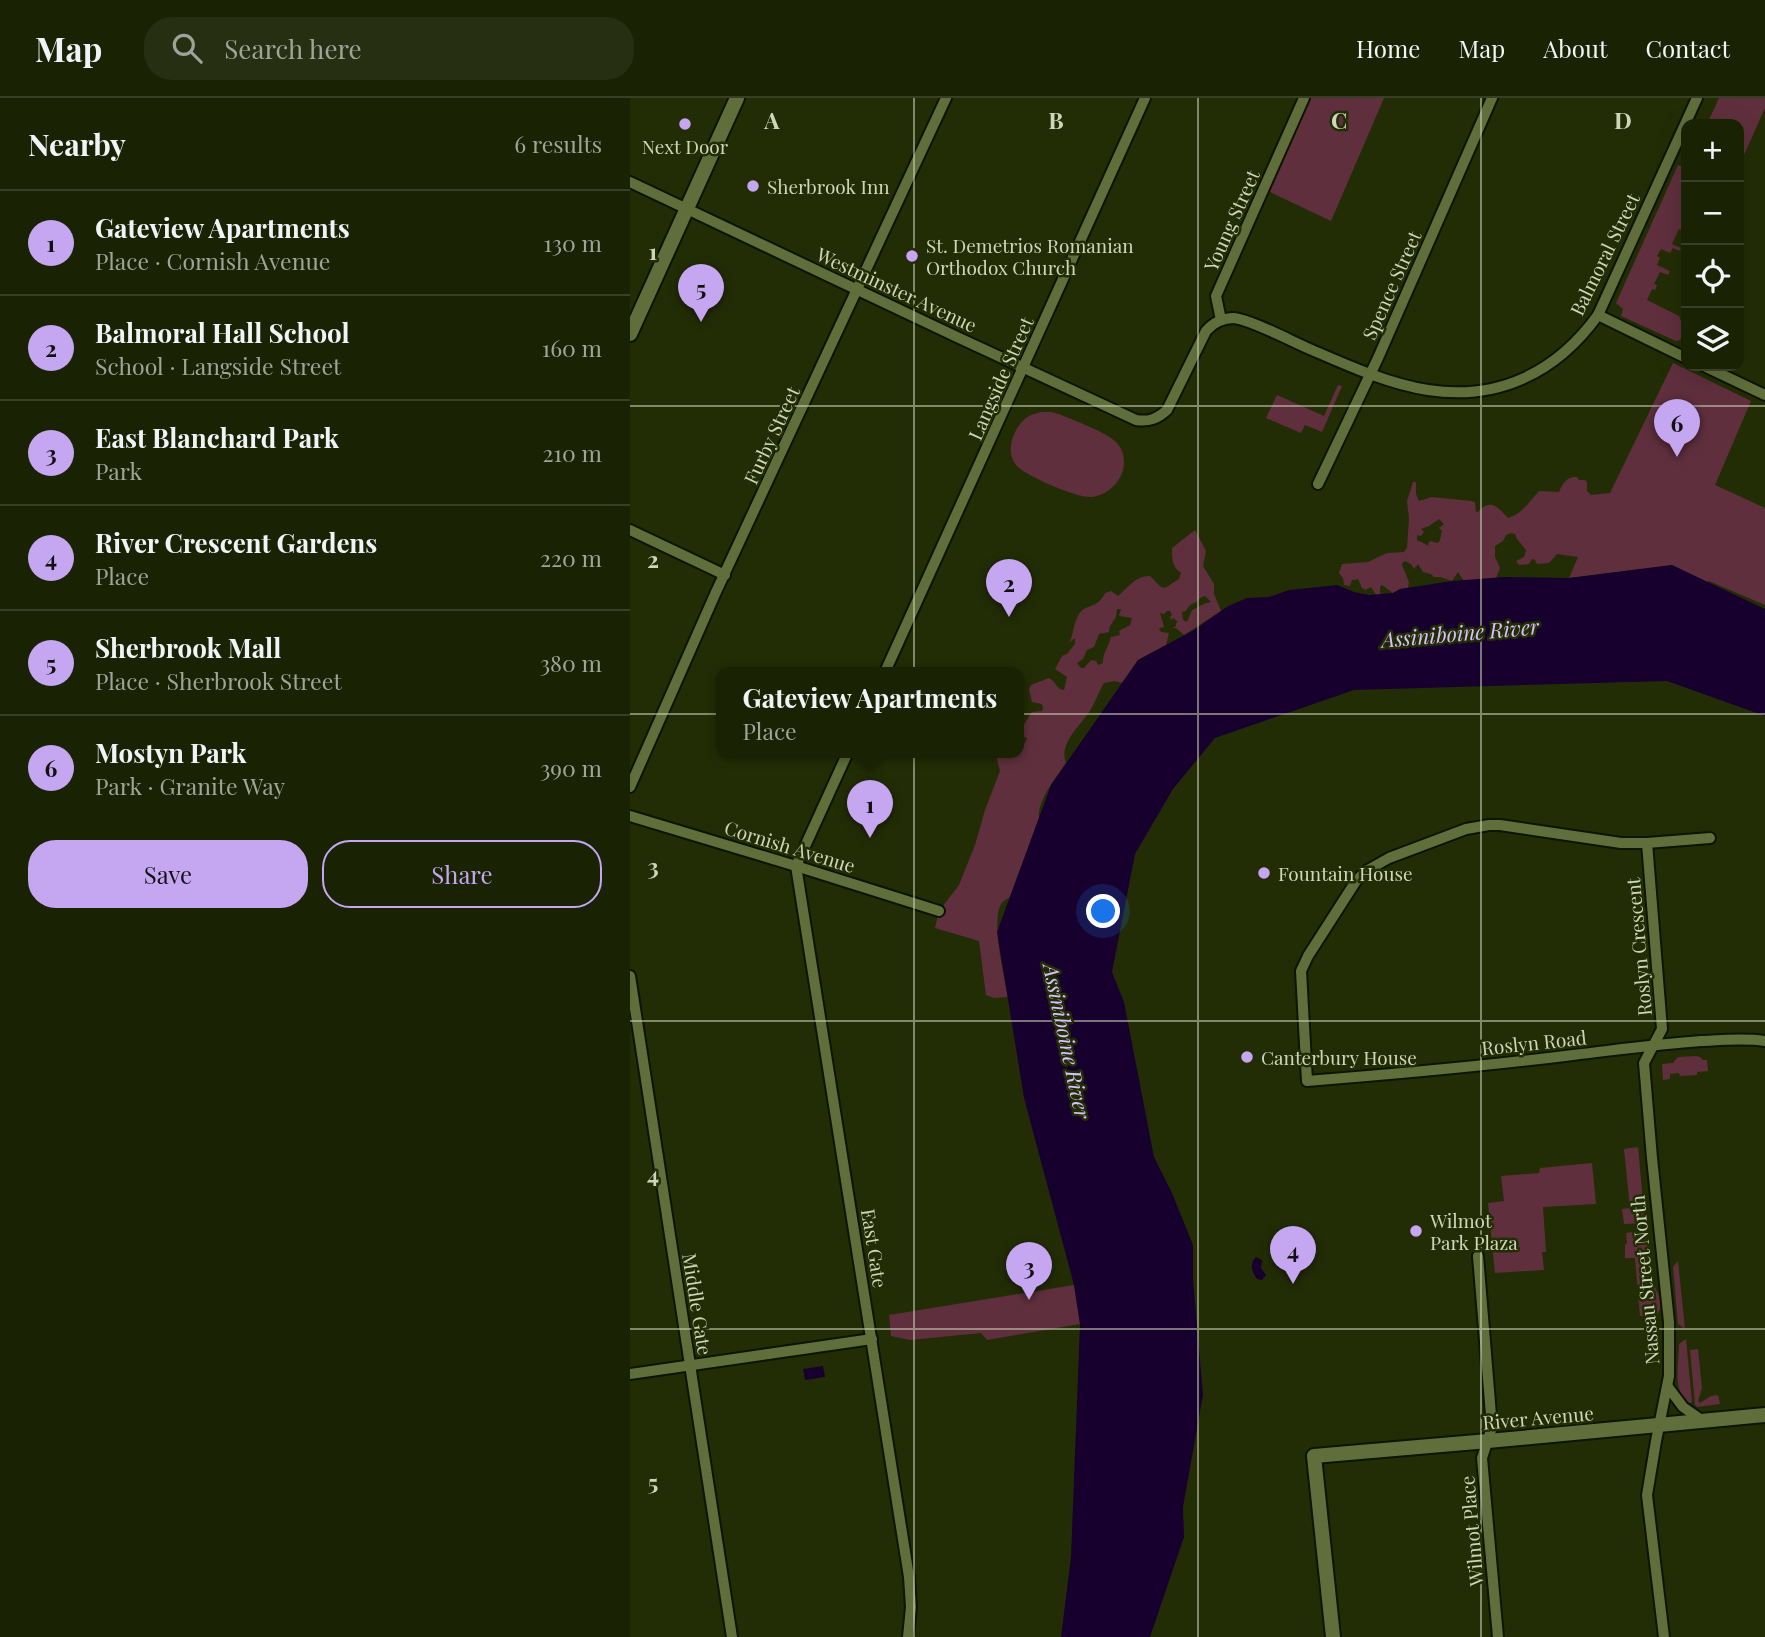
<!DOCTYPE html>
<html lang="en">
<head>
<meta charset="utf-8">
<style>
	body { margin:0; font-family:"Playfair Display",serif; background:#272f13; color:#f1f3f6 }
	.controls { position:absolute; right:21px; top:21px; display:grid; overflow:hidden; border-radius:14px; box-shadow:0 7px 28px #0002 }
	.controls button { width:63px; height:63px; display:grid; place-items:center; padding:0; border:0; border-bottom:2px solid #383f26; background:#1a2204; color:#f1f3f6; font:35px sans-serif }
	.you { position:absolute; left:474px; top:814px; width:24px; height:24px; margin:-18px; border:5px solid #fff; border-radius:50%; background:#1a73e8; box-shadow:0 0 0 10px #1a73e833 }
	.badge { display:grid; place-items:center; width:46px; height:46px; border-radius:50%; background:#c5a7f1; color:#111; font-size:23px; font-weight:700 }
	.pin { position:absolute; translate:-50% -58px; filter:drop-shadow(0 2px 4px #0008) }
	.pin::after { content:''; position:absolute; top:37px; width:24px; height:21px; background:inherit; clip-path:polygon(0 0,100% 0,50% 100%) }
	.popup { position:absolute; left:86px; top:569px; width:308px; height:91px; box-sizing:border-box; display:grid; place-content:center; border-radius:14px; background:#1a2204; filter:drop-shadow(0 2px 5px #0005); font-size:23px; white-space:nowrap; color:#9fa49a }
	.popup b { font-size:26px; color:#f1f3f6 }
	.popup::after { content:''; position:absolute; left:50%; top:100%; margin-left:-14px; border:14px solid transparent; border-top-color:#1a2204 }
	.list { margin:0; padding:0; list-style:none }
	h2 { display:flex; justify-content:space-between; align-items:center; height:91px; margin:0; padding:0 28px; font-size:30px }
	h2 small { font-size:23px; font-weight:400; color:#9fa49a }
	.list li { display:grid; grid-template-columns:46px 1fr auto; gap:21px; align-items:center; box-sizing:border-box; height:105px; padding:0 28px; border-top:2px solid #383f26 }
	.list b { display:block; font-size:26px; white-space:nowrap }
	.list p { margin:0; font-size:23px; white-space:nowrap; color:#9fa49a }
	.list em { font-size:23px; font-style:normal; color:#9fa49a }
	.actions { display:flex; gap:14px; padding:21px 28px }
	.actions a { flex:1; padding:16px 0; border:2px solid #c5a7f1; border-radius:28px; text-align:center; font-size:24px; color:#c5a7f1 }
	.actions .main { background:#c5a7f1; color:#111 }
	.icon { flex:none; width:38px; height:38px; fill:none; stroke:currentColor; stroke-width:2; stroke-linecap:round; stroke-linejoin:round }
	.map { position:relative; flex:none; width:1135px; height:1539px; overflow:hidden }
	header { display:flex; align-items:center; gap:42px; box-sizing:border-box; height:98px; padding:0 35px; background:#1a2204; border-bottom:2px solid #383f26 }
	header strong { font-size:33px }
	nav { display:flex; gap:38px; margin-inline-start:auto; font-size:24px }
	.search { width:490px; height:63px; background:#272f13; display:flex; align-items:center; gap:18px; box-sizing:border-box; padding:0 24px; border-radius:28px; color:#9fa49a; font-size:26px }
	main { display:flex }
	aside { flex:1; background:#1a2204 }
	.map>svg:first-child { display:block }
</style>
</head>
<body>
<header>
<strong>Map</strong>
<div class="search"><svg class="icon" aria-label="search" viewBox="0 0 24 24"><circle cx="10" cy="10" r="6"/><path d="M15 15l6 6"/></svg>Search here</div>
<nav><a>Home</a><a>Map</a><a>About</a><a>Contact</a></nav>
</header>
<main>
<aside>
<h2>Nearby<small>6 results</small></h2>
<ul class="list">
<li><span class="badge">1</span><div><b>Gateview Apartments</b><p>Place · Cornish Avenue</p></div><em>130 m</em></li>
<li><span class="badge">2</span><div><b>Balmoral Hall School</b><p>School · Langside Street</p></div><em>160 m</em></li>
<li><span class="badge">3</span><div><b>East Blanchard Park</b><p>Park</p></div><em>210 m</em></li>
<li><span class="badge">4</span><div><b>River Crescent Gardens</b><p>Place</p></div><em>220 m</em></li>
<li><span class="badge">5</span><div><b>Sherbrook Mall</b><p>Place · Sherbrook Street</p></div><em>380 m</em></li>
<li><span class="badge">6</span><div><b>Mostyn Park</b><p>Park · Granite Way</p></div><em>390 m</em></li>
</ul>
<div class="actions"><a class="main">Save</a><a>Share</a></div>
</aside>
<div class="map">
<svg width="1135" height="1539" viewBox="0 0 1135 1539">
	<rect width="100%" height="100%" fill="#232d05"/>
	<!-- green -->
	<g fill="#5f2f3d" fill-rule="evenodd">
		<polygon points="679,0 754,0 701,123 636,92"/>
		<polygon points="1089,0 1135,0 1135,10 1109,68 1109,26 1077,26"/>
		<polygon points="1048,67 1056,70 1056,114 1052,124 1055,126 1052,132 1049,131 1042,146 1051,150 1049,153 1043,150 1040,155 1031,151 1027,158 1030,160 1027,167 1040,173 1038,177 1030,174 1024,186 1027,187 1025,192 1022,191 1017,202 1049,218 1055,233 1050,242 1046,243 991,218 993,211 986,205"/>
		<path d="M1043 265 1121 303 1085 387 1135 410V507L1079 483 1077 485 1042 467 939 480 948 459 927 456 919 465 907 466 905 462 902 461 899 466 889 467 886 463 894 459 896 452 887 441 885 436 881 435 876 437 873 443 865 448V459L870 470 866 480 834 483 828 474 822 483 810 479H804L801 476 793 474 788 466 784 471 781 466 775 463 772 465V467L779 484 778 490 770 491 763 495 752 487 750 489V496L746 497 741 489 735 492 732 490 728 481 722 482 720 488 714 487 713 480 709 475 712 466 738 464 757 455 774 454 777 450 779 420 777 403 783 384H786V396L789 403 802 399 841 403 845 404 846 414H848C860 400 868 409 878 420 892 416 899 404 909 393L929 394C932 386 937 378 947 379L949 382H955L957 384V393L961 397 980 395ZM809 421 814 426 809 430 812 433 810 442 808 445 800 443 798 446 799 448 787 442V437L791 438 794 434 791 431 799 428Z"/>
		<polygon points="708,287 712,288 692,334 675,327 671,335 636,320 647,297 694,318"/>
		<path d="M411 314H421L429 316C443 322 476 334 486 344 497 355 496 373 487 384 481 392 471 399 460 399 447 400 396 378 387 368 373 353 385 325 401 317 404 316 408 315 411 314Z"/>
		<path d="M565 432 576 453 573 468 584 486V496L591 513 554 537 546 530H543L546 528V525L548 524 543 520 541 522 540 519 542 517 540 513H537L534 516 530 515 534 529 530 530 529 531 531 534 539 535 536 547 508 562 492 585 485 583 474 585C469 593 466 602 461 611 452 627 428 644 436 665 426 679 407 703 409 720L380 799C376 802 374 802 371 806 361 824 374 878 378 899L364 900 356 897 349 843 305 830 309 813 329 787 345 747 355 712 370 673 365 654H389V647L395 645 397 640 391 637 389 634 402 614 412 613 413 610 412 606 402 604 399 592 401 587 419 580C426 583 426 592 434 592L437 579 425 571 432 558 437 556 445 546V540L440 544C443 536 444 524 449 516 456 505 467 512 475 495L481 493 488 498C498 489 507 477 520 478L531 489 535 490 549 481 551 475C542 469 542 460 542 450ZM575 498 581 504 576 505 562 512 557 524 553 522 552 514 556 513C558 508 562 505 567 504L570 500ZM487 511H491L489 518 502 520 500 527 489 533 490 537 481 539C479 548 472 556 473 565L468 567 466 563 461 562 454 570H451L447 565 453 561 457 552 464 549 469 536 479 534 480 528 486 519Z"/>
		<polygon points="1066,958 1070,959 1073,962 1077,962 1078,973 1067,974 1067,977 1050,978 1049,975 1040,976 1040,981 1033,982 1032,966 1043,965 1048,959"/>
		<polygon points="1008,1049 1015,1125 994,1126 992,1111 1000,1110 994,1051"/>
		<polygon points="962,1065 966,1106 913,1109 916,1154 912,1154 914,1172 865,1175 858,1105 874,1103 871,1078 909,1075 910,1070"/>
		<path d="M1016 1132C1018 1148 1018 1164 1021 1179 1024 1193 1037 1202 1027 1217L1010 1218 1005 1160H995V1147L997 1145 996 1135Z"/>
		<polygon points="1048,1163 1055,1231 1048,1226 1043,1169"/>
		<polygon points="444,1187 450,1226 357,1242 351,1235 280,1242 261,1238 259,1217"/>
		<path d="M1056 1241 1062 1304 1058 1306C1042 1290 1049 1266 1049 1246Z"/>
		<polygon points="1068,1251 1072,1290 1068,1303 1070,1305 1081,1298 1088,1297 1090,1306 1067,1309 1065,1307 1060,1252"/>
	</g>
	<!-- water -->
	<g fill="#17002d">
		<polygon points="1042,467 1135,511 1135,618 1037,583 724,592 585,640 543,691 505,756 482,874 494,904 524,1059 542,1095 563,1147 563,1181 573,1297 553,1409 554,1439 520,1539 431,1539 441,1459 450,1226 444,1187 394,1000 367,834 421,687 508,562 564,532 598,508 617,500 639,499 659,492 707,487 724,494 739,497 763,495 770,491 822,483 874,479 939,480"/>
		<path d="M626 1159 632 1162 631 1170 636 1177 632 1182 627 1181C622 1174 619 1166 626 1159Z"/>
		<polygon points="193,1268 195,1279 175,1282 173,1271"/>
	</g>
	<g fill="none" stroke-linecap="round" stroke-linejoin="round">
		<defs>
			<g id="street">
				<path d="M0 84 327 239 506 322C519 324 527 321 537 312L576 233C583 225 592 220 604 220 622 222 663 244 682 252 719 268 759 286 798 292 869 303 927 274 968 217L1067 0"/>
				<polyline points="968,217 1056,260"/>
				<polyline points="591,222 586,198 674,0"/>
				<polyline points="1074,268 1135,297"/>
				<polyline points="688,386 748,260 862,0"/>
				<polyline points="0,432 95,477"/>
				<polyline points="255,574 515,0"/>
				<polyline points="218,654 166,768 279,1479 281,1509 278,1539"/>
				<polyline points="0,689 86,494 316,0"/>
				<polyline points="0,718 166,768 309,813"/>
				<polyline points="1017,745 1080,740"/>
				<polyline points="0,878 102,1539"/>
				<polyline points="848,1158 862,1329 852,1360 868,1539"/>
				<polyline points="0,1276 242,1241"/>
				<polyline points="1038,1289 1053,1309 1073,1323"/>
				<path d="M1034 1539 1017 1397 1026 1343 1039 1278V1224L1022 1060 1014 965 1032 931 1017 745H991L870 727H859L836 731 759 760 736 773 726 783 678 858 671 873 677 983C766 976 855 968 943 957 986 952 1028 946 1071 943 1093 942 1114 940 1135 943"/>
			</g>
			<g id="secondary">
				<polyline points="0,236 107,0"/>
				<polyline points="703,1539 684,1358 858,1343 1135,1317"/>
			</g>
		</defs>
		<!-- street casing -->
		<use href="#street" stroke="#0d1400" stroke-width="14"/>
		<!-- secondary casing -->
		<use href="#secondary" stroke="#0d1400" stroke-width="18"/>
		<!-- street -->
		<use href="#street" stroke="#5f6e3b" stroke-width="10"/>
		<!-- secondary -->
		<use href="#secondary" stroke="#5f6e3b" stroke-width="14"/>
	</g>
	<!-- grid -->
	<path fill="none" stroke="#cdd6bb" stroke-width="2" stroke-opacity="0.55" d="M284 0V1539M568 0V1539M851 0V1539M0 308H1135M0 616H1135M0 923H1135M0 1231H1135"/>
	<!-- markers -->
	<g fill="#c5a7f1" stroke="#232d05" stroke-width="2.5">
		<circle cx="55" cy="26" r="7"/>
		<circle cx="123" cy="88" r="7"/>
		<circle cx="282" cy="158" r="7"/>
		<circle cx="634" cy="775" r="7"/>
		<circle cx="617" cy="959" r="7"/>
		<circle cx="786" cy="1133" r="7"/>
	</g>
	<g text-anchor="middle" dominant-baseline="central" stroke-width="5" stroke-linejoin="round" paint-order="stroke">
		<!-- poi labels -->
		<g font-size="19" fill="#cdd6bb" stroke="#232d05" text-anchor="start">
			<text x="55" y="48" text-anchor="middle">Next Door</text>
			<text x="137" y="88">Sherbrook Inn</text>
			<text x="296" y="147">St. Demetrios Romanian<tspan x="296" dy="22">Orthodox Church</tspan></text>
			<text x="648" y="775">Fountain House</text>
			<text x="631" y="959">Canterbury House</text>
			<text x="800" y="1122">Wilmot<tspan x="800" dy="22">Park Plaza</tspan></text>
		</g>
		<!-- street labels -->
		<g font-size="19" fill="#cdd6bb" stroke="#232d05">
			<text transform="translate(601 122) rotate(-66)">Young Street</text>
			<text transform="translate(974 156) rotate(-64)">Balmoral Street</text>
			<text transform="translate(761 187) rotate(-66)">Spence Street</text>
			<text transform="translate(267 191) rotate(25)">Westminster Avenue</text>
			<text transform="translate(370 280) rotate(-66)">Langside Street</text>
			<text transform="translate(141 337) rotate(-65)">Furby Street</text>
			<text transform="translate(160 748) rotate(17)">Cornish Avenue</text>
			<text transform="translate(1008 849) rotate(-95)">Roslyn Crescent</text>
			<text transform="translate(904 944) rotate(-6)">Roslyn Road</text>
			<text transform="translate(245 1150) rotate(81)">East Gate</text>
			<text transform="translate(1014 1182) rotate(-95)">Nassau Street North</text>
			<text transform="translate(68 1206) rotate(81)">Middle Gate</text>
			<text transform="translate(908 1319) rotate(-5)">River Avenue</text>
			<text transform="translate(841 1433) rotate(-95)">Wilmot Place</text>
		</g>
		<!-- water labels -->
		<g font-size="21" font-style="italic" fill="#d9c1fd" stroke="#232d05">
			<text transform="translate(830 534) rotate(-5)">Assiniboine River</text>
			<text transform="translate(438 943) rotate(78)">Assiniboine River</text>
		</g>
	</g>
	<g font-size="23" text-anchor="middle" font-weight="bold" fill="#cdd6bb" stroke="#232d05" stroke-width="5" stroke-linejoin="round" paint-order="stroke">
		<text x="142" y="31">A</text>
		<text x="426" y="31">B</text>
		<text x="709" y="31">C</text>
		<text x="993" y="31">D</text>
		<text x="23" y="162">1</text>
		<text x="23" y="470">2</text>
		<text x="23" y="777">3</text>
		<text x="23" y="1085">4</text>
		<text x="23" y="1393">5</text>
	</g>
</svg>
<div class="controls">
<button>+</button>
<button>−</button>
<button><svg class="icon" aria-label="locate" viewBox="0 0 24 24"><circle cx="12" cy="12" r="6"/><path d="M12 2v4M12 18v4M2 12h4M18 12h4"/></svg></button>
<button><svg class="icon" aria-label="layers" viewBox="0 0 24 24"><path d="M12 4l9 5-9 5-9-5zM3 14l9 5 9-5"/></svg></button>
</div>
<div class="you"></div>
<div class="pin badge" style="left:240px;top:740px">1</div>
<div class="popup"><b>Gateview Apartments</b>Place</div>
<div class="pin badge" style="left:379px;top:519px">2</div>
<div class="pin badge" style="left:399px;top:1202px">3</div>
<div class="pin badge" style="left:663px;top:1186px">4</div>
<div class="pin badge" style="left:71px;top:224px">5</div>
<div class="pin badge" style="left:1047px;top:359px">6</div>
</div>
</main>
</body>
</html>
